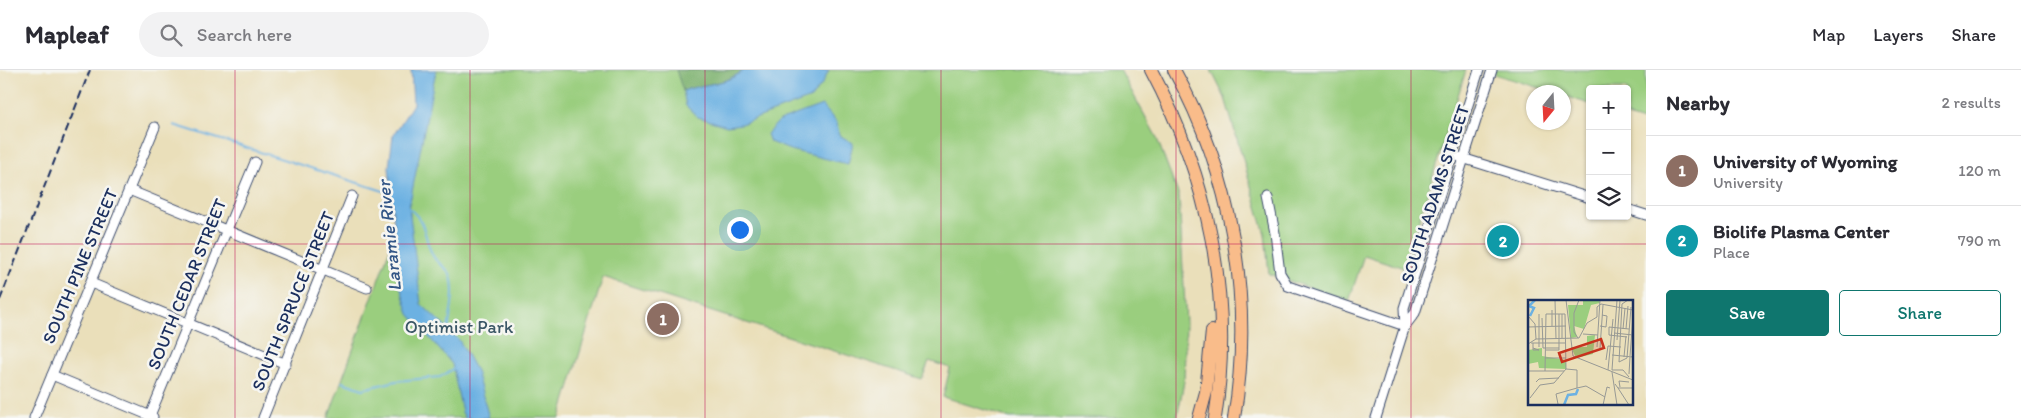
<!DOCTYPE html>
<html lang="en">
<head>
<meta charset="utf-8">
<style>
	body { margin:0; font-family:Itim,sans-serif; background:#f2f2f3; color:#2b2b33 }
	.controls { position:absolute; right:15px; top:15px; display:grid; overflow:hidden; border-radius:5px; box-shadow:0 1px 4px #0004 }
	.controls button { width:45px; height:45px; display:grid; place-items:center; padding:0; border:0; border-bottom:1px solid #e1e1e2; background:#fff; color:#2b2b33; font:25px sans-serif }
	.compass { position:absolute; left:1526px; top:15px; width:45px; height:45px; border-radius:50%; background:#fff; box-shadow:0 1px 4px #0004; rotate:198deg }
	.you { position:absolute; left:739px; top:159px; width:18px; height:18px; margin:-12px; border:4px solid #fff; border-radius:50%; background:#1a73e8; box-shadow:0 0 0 8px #1a73e833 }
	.badge { display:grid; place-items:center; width:32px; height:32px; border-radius:50%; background:#0f766e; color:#fff; font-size:16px; font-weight:700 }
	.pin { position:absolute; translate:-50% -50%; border:2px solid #fff; box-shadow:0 1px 5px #0006 }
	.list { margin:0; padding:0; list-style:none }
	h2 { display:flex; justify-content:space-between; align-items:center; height:65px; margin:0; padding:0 20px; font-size:21px }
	h2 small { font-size:16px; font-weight:400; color:#7c7c81 }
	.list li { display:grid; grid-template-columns:32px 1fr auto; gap:15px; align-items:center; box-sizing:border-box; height:70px; padding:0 20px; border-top:1px solid #e1e1e2 }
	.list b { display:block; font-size:19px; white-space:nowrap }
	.list p { margin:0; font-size:16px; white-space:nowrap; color:#7c7c81 }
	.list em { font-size:16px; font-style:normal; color:#7c7c81 }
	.actions { display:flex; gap:10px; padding:15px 20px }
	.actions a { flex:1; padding:11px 0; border:1px solid #0f766e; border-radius:5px; text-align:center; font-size:18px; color:#0f766e }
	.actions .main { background:#0f766e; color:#fff }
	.icon { flex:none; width:28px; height:28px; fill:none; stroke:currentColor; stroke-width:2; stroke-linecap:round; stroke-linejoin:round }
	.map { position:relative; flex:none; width:1646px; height:348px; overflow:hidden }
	header { display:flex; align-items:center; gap:30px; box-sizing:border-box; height:70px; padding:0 25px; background:#fff; border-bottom:1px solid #e1e1e2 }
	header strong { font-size:24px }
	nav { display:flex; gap:28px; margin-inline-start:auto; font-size:18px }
	.search { width:350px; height:45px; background:#f2f2f3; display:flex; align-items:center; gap:12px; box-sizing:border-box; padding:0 18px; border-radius:28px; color:#7c7c81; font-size:19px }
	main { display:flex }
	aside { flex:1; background:#fff }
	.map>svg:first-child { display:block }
</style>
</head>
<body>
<header>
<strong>Mapleaf</strong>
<div class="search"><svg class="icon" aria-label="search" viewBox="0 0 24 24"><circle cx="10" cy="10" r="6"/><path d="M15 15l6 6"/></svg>Search here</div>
<nav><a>Map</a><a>Layers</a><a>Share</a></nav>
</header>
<main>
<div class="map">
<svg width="1646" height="348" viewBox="0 0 1646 348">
	<rect width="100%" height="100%" fill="#f6f6f2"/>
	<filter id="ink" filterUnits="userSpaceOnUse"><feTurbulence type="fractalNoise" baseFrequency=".02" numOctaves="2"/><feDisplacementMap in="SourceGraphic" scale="10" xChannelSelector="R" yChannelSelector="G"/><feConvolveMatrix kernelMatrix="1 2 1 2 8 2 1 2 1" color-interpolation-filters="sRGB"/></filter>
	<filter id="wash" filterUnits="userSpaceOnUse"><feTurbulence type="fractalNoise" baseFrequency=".0096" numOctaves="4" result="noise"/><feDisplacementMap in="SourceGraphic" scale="20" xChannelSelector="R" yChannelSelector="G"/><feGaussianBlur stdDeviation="1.12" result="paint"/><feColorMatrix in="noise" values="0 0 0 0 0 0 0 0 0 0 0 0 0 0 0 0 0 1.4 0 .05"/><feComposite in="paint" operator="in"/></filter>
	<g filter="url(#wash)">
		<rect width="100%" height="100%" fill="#eadfba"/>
		<!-- green -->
		<g fill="#9ace7e" stroke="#5a7e6e">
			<polygon points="436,0 1120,0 1156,66 1179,126 1186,253 1184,312 1177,348 1010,348 943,327 950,298 929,291 922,309 603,207 560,348 328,348 393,170 406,144 410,145 409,137 416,92"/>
			<polygon points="1211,0 1466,0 1404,198 1364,185 1349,231 1269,204 1265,164 1225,28"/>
			<polygon points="1495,0 1646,0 1646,52 1627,46 1627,19 1590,19 1590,34 1564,26 1564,22 1553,22 1494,4"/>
		</g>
		<!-- forest -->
		<path fill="#7bb16d" stroke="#4b7066" d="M676 0H744C724 16 707 12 683 21Z"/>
		<!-- water -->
		<g fill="#6cb1e2" stroke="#4470a0">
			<polygon points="411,0 436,0 409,137 421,234 459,270 476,301 489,348 465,348 462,342 452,294 409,244 399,213 389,97 393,66 413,34"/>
			<path d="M744 0H829L822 14 811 28 741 54 727 56 698 47 686 36 683 21C707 12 724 16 744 0Z"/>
			<polygon points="822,35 837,53 839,65 853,73 848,94 790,80 770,72 767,64 779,51"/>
		</g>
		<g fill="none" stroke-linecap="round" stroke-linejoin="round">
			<!-- stream -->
			<g stroke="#6cb1e2" stroke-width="2">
				<polyline points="174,55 393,124"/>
				<path d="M408 138C429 152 423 172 435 189 440 195 448 198 451 206 456 223 450 244 448 261"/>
				<polyline points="342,312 363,319 396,311 440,307 455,298"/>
			</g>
		</g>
	</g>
	<g filter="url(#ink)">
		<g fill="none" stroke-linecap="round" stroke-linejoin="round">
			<defs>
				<g id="minor">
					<polyline points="1459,87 1590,128"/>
					<polyline points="129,120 367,218"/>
					<polyline points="1268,128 1275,163 1280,203 1288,216 1405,256"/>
					<polyline points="1627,139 1646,145"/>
					<polyline points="91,213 286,294"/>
					<polyline points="1405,256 1415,243 1492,0"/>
					<polyline points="52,305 153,347"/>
					<polyline points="34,348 155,57"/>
					<polyline points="149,348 255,92"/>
					<polyline points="263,348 352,126"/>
					<polyline points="1376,348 1405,256 1404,238 1479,0"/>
				</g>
				<g id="highway">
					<path d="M1151 0C1208 107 1234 227 1215 348"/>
					<path d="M1174 0C1232 104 1254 231 1234 348"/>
					<polyline points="1199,348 1206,322 1212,261"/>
				</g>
			</defs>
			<!-- minor casing -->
			<use href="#minor" stroke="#3a496c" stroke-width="11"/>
			<!-- highway casing -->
			<use href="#highway" stroke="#3a496c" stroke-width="14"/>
			<!-- minor -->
			<use href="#minor" stroke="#fff" stroke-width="9"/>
			<!-- highway -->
			<use href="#highway" stroke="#f9bc8a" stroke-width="12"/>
			<!-- rail -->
			<polyline stroke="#1b2f5e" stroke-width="2" stroke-dasharray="8 4" stroke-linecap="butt" points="0,230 90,0"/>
		</g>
	</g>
	<!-- grid -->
	<path fill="none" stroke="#c2185b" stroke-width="1" stroke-opacity="0.55" d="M235 0V348M470 0V348M705 0V348M941 0V348M1176 0V348M1411 0V348M0 174H1646"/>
	<g text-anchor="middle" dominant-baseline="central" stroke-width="5" stroke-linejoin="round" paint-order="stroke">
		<!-- street labels -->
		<g font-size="18" fill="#1b2f5e" stroke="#f6f6f2">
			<text transform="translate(1435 124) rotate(-72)">SOUTH ADAMS STREET</text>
			<text transform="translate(80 196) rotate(-67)">SOUTH PINE STREET</text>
			<text transform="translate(187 214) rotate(-68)">SOUTH CEDAR STREET</text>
			<text transform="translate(293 231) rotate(-68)">SOUTH SPRUCE STREET</text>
		</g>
		<!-- park labels -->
		<g font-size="18" fill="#3b5766" stroke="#f6f6f2">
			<text x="459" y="257">Optimist Park</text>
		</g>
		<!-- water labels -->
		<g font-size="19" font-style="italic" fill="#335686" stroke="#f6f6f2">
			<text transform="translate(389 166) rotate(-96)">Laramie River</text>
		</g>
	</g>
	<!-- overview -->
	<g transform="translate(1528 230)">
		<rect width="105" height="105" fill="#eadfba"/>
		<path d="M55 0H71L72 3 63 5 56 29 46 26 49 37 43 38 40 5H55ZM67 35 65 54 48 58 43 47H59V36ZM14 48V56L38 60V69L11 68 10 62 0 64V50Z" fill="#9ace7e"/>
		<path fill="none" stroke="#6cb1e2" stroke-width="2.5" d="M2 16 6 8 1 6 7 0M36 105 40 95 48 94 50 89"/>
		<path fill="none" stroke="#979995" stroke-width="1" d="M27 0 28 39M38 0 45 56 105 80M100 0 94 4 91 62 99 58 103 7M24 10V26M11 14V47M34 14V38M0 16 7 24 8 39M14 18 15 48H31M72 26 78 27 79 16 74 15M0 27 38 26M95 29 97 8M98 29 100 6M86 33 105 35M55 34 70 35M99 37 81 35V27L101 29M50 38 46 32V13L51 0M89 40 92 0M3 43H38M5 43V50H11L5 48M0 44 8 39 51 38 59 23 69 17V7L73 4 105 10M69 47 72 0M72 48 75 5M18 50H31V14M84 55 105 57M102 56 105 16M96 57 98 36M17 58H38M78 60 80 46 93 47M80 70 85 19M84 70 89 0M84 70H95L101 77M0 71H36M84 72 89 105M101 74 102 57M8 82 11 79 31 78M87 84 90 88H105M92 87 91 81 101 82M49 88 58 86 77 97M90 88 101 105M2 98 12 85 26 83 38 69 37 14H18L17 71M30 104 28 94 49 88V70L38 69M75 105 79 87 82 88"/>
		<path fill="#c8321e" fill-opacity="0.15" stroke="#c8321e" stroke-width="2.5" d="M73 39 76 48 34 62 31 53Z"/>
		<rect width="105" height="105" fill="none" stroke="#1b2f5e" stroke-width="2.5"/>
	</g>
</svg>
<div class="controls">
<button>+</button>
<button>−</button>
<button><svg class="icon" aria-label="layers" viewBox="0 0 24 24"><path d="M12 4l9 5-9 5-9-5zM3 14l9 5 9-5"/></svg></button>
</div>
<svg class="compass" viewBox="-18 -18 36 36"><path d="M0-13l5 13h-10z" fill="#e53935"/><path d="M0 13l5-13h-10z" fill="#7c7c81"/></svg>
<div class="you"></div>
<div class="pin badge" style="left:663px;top:249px;background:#8d6e63">1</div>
<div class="pin badge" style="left:1503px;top:171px;background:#0f9aa8">2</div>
</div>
<aside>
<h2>Nearby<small>2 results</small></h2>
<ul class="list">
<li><span class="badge" style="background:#8d6e63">1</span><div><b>University of Wyoming</b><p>University</p></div><em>120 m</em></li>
<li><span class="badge" style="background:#0f9aa8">2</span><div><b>Biolife Plasma Center</b><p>Place</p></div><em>790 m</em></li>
</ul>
<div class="actions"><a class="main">Save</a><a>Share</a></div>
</aside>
</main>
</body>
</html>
